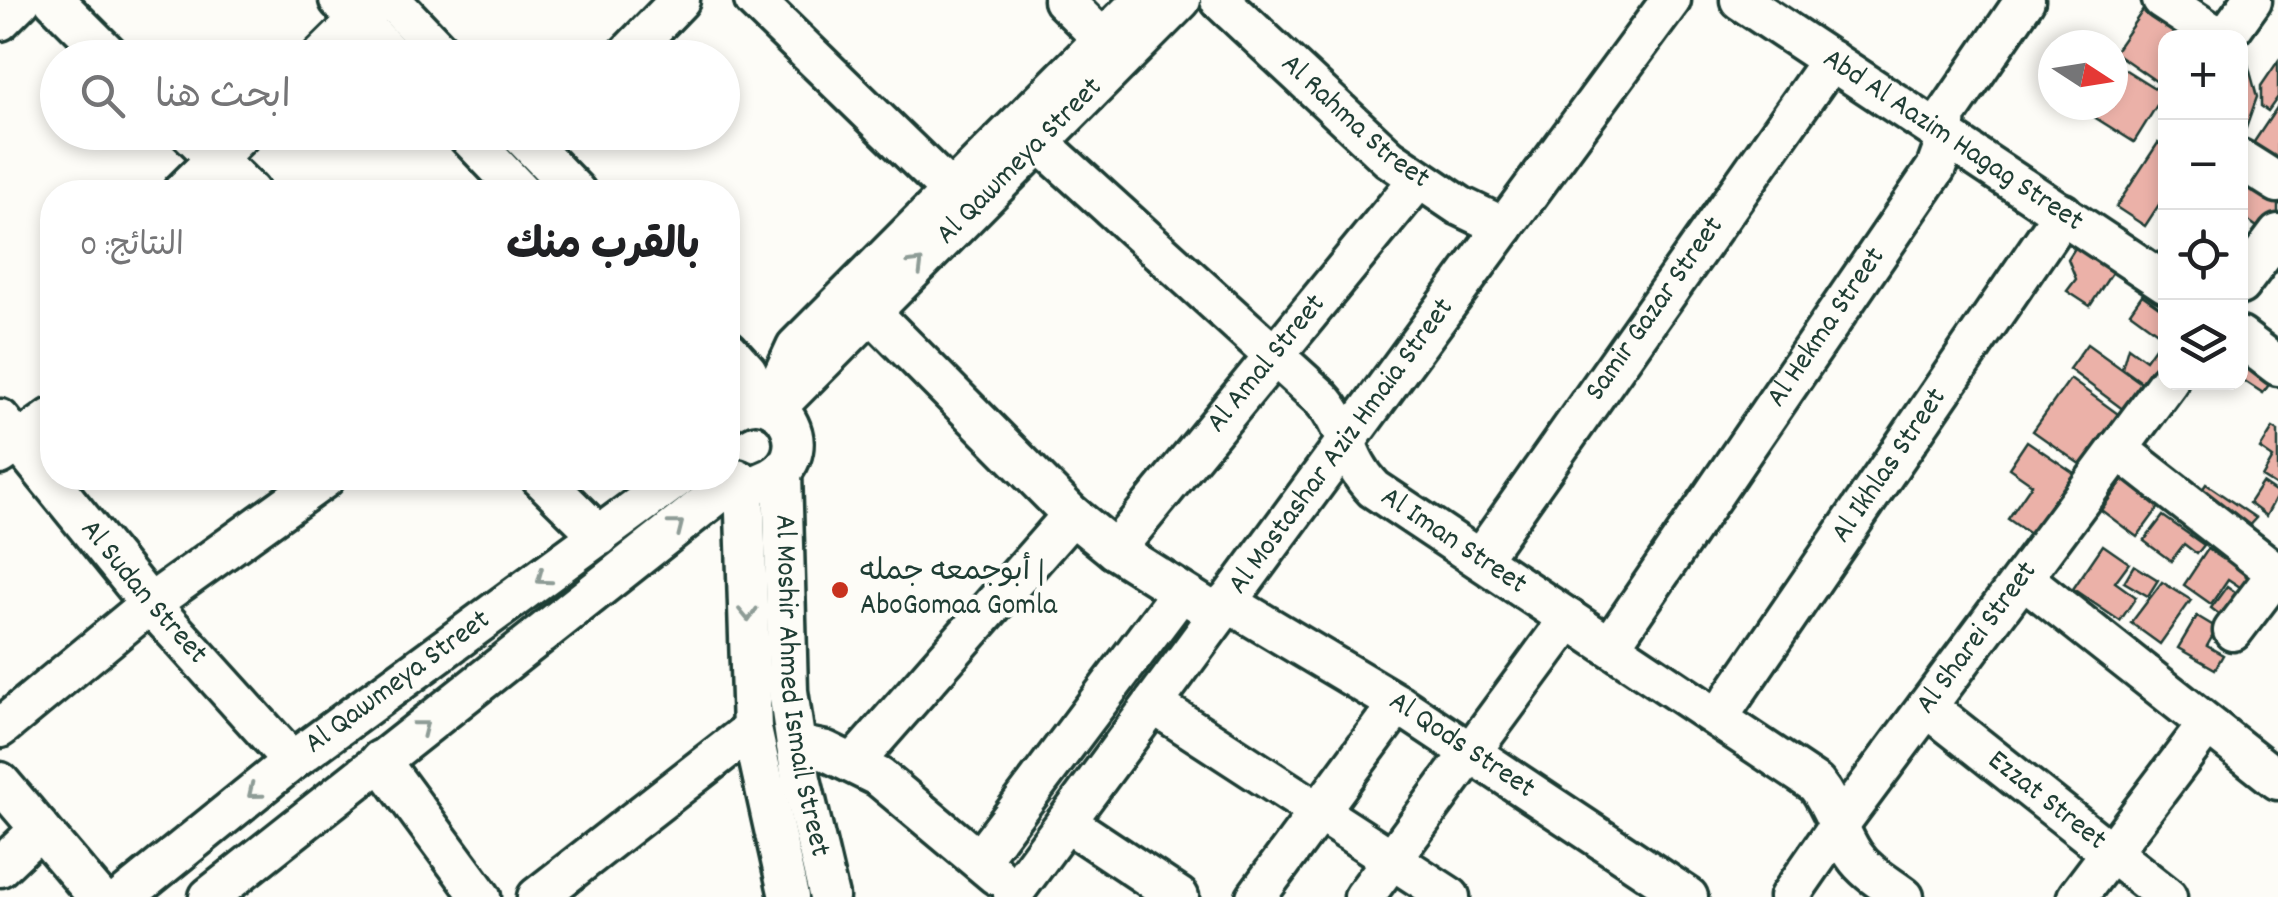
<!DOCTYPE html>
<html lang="ar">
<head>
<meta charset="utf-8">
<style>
	body { margin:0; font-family:Dekko,"Playpen Sans Arabic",sans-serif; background:#f2f2f2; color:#202124; direction:rtl }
	.controls { position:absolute; right:30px; top:30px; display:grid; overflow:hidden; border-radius:20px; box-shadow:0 5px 15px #0003 }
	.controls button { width:90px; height:90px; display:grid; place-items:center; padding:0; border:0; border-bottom:2px solid #e0e0e0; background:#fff; color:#202124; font:50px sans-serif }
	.compass { position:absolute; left:2038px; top:30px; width:90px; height:90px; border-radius:50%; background:#fff; box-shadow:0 5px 15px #0003; rotate:102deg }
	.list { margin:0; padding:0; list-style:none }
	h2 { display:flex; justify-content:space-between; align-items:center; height:130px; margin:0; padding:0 40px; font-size:42px }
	h2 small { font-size:32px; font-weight:400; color:#757577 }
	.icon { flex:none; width:55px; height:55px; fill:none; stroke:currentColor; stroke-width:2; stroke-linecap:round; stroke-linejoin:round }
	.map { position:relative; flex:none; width:2278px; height:897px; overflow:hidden; direction:ltr }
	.search { position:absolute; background:#fff; box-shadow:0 5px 15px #0003; left:40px; top:40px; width:700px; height:110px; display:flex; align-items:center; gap:25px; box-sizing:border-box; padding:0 35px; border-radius:55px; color:#757577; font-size:38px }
	.panel { position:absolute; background:#fff; box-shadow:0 5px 15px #0003; left:40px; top:180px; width:700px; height:310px; border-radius:40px; direction:rtl }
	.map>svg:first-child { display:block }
</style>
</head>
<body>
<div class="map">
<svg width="2278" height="897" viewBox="0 0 2278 897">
	<rect width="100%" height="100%" fill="#fdfcf7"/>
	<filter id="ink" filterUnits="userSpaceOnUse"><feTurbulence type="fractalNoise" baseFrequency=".01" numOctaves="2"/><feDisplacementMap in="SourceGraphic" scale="20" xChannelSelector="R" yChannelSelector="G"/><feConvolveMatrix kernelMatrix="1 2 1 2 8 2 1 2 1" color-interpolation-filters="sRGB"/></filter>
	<g filter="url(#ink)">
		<!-- building -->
		<g fill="#ebb1a8" stroke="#1f3d34" stroke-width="2.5">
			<polygon points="2150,0 2204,38 2166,38 2166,88 2114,52"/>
			<polygon points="2243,46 2257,97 2246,128 2240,123 2240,50"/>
			<polygon points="2278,61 2278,97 2268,111 2261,106 2261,86"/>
			<polygon points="2113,62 2164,94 2134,142 2075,105 2113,105"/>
			<polygon points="2278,106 2278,162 2252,145"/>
			<polygon points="2158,143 2166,148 2166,194 2145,226 2116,207"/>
			<polygon points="2240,170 2278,194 2278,225 2270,236 2240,215"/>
			<polygon points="2082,237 2119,262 2090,306 2067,291 2076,279 2068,259"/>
			<polygon points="2142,295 2166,312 2166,382 2158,394 2122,368 2128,347 2146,360 2163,336 2130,312"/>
			<polygon points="2087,344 2151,390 2132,416 2069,369"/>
			<polygon points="2240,346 2278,372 2263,393 2240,378"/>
			<polygon points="2070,379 2125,419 2091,472 2033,431"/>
			<polygon points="2273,428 2278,431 2278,487 2262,477 2273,458 2260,449"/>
			<polygon points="2027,441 2080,477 2037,539 2008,519 2032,484 2009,468"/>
			<polygon points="2132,468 2168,495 2137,537 2101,510"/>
			<polygon points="2262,483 2278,494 2266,516 2249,503"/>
			<polygon points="2206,484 2256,518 2240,535 2194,502"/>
			<polygon points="2163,516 2204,545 2197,554 2184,544 2171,561 2144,541"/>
			<polygon points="2103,545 2129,563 2115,582 2136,597 2120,621 2073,589"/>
			<polygon points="2230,548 2267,573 2252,595 2228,579 2211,604 2184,585 2208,549 2223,559"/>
			<polygon points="2134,565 2158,580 2148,596 2124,582"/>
			<polygon points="2162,582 2191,600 2160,644 2131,623"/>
			<polygon points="2227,586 2249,602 2232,624 2211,608"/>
			<polygon points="2197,616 2217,628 2207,646 2223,655 2215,669 2178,648"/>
		</g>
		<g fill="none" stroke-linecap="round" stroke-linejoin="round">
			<defs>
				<g id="minor">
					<polyline points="54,0 112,58"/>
					<polyline points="339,0 394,58"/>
					<polyline points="391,0 446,58"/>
					<polyline points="754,0 969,209"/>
					<polyline points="1063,0 1121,57"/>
					<path id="s1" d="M1220 0 1389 158 1460 206 1504 227"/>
					<path id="s2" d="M1740 0 2166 283"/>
					<polyline points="2162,0 2220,38"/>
					<polyline points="0,21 21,0"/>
					<polyline points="2225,38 2252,0"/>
					<polyline points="320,58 379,0"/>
					<polyline points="624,58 680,0"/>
					<polyline points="189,132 250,192"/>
					<polyline points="464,132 521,192"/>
					<polyline points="518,132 576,192"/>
					<path id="s3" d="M1039 142 1321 398C1348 427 1343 457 1374 489L1816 784C1834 806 1838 832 1854 855 1866 873 1887 884 1904 897"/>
					<polyline points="2240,159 2278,183"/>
					<polyline points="182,192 243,132"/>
					<polyline points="2240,285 2278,234"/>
					<polyline points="871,312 1072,515 1115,550 1218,615"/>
					<polyline points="2240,337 2278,366"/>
					<polyline points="728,350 747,371 763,403"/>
					<polyline points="772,399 796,347 1142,0"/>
					<path id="s4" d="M775 409 1181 0"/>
					<path d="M728 413C783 374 825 461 762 482"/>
					<path id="s5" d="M0 419 150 604 292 761"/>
					<polyline points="2118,449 2278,574"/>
					<polyline points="0,455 52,418"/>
					<path id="s6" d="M782 472 788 691 801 779 829 897"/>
					<polyline points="541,478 600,536"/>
					<polyline points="744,482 752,729 789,897"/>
					<path id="s7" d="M1115 550 1418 180"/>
					<path id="s8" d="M1480 559 1831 60"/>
					<polyline points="2023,578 2278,780"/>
					<path id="s9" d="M1227 602 1398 704 1688 897"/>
					<polyline points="2233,631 2277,573"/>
					<path id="s10" d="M1610 646 1936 168 1944 146 1947 114 2025 0"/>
					<polyline points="1153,704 1450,897"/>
					<path id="s11" d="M1927 707 2167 897"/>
					<path id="s12" d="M1718 718 2063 213"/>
					<polyline points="0,728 150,604 325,478"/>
					<polyline points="796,745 826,751 879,777 996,875"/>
					<polyline points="380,760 481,897"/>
					<polyline points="854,763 1072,515"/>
					<polyline points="0,782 98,897"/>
					<polyline points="1066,822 1179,897"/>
					<polyline points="980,859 1180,593"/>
					<polyline points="0,867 40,829"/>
					<path id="s13" d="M1013 894 1671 0"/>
					<path id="s14" d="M124 897 292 761 677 478"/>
					<polyline points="209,897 737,479"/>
					<polyline points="537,897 752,729"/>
					<polyline points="1256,897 1398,704"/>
					<polyline points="1364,897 1569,619"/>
					<path id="s15" d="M1789 897 1839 825 2168 382"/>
					<polyline points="2077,897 2207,725"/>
				</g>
			</defs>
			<!-- minor casing -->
			<use href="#minor" stroke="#1f3d34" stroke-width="45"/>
			<!-- minor -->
			<use href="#minor" stroke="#fdfcf7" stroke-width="38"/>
		</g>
		<!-- one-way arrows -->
		<defs><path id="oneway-chevron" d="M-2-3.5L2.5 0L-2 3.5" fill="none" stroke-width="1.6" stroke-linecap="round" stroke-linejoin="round" transform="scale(2.5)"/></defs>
		<g stroke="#8e9c96">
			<use href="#oneway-chevron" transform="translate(917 265) rotate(-45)"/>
			<use href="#oneway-chevron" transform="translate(677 526) rotate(-38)"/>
			<use href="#oneway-chevron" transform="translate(543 578) rotate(144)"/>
			<use href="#oneway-chevron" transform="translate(748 614) rotate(88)"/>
			<use href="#oneway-chevron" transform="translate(422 727) rotate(-38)"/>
			<use href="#oneway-chevron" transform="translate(254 792) rotate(141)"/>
		</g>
	</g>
	<!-- markers -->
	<circle fill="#c8321e" stroke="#fdfcf7" stroke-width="4" cx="840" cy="590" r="10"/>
	<g text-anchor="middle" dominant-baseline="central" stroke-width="9" stroke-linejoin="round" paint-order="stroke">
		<!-- street labels -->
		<g font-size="30" fill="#1f3d34" stroke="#fdfcf7">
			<text stroke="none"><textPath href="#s1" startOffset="182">Al Rahma Street</textPath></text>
			<text stroke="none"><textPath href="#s2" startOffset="255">Abd Al Aazim Hagag Street</textPath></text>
			<text stroke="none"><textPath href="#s4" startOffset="348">Al Qawmeya Street</textPath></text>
			<text stroke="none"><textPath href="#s8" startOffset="305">Samir Gazar Street</textPath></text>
			<text stroke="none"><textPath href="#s10" startOffset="385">Al Hekma Street</textPath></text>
			<text stroke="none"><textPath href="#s7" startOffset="240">Al Amal Street</textPath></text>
			<text stroke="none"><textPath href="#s13" startOffset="555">Al Mostashar Aziz Hmaia Street</textPath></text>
			<text stroke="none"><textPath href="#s12" startOffset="305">Al Ikhlas Street</textPath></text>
			<text stroke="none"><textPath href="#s3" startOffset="582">Al Iman Street</textPath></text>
			<text stroke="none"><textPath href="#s5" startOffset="225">Al Sudan Street</textPath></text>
			<text stroke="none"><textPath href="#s15" startOffset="320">Al Sharei Street</textPath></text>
			<text stroke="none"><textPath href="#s14" startOffset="348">Al Qawmeya Street</textPath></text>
			<text stroke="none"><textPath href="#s6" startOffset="215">Al Moshir Ahmed Ismail Street</textPath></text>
			<text stroke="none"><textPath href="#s9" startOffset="275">Al Qods Street</textPath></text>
			<text stroke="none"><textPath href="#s11" startOffset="152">Ezzat Street</textPath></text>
		</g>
		<!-- poi labels -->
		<g font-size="30" fill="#1f3d34" stroke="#fdfcf7" text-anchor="start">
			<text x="860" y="573">أبوجمعه جمله |<tspan x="860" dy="34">AboGomaa Gomla</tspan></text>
		</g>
	</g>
</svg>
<div class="controls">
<button>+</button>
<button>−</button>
<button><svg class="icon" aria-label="locate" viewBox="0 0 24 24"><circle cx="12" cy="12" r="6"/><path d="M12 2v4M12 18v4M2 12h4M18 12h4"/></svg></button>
<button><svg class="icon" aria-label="layers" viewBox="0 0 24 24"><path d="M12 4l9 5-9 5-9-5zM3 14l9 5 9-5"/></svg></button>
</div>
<svg class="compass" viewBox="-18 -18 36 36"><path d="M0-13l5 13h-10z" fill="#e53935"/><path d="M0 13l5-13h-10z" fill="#757577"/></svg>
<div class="search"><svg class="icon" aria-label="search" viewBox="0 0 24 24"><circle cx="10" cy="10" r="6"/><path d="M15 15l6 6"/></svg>ابحث هنا</div>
<section class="panel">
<h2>بالقرب منك<small>النتائج: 0</small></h2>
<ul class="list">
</ul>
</section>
</div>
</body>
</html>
